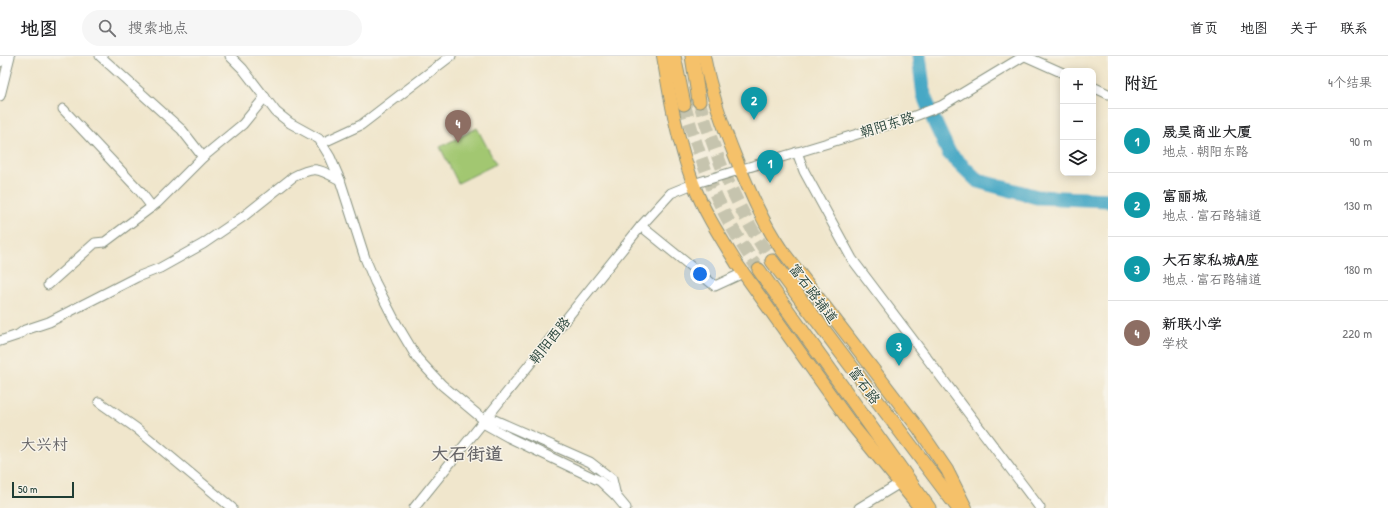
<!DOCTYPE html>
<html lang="zh">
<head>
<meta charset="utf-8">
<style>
	body { margin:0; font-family:"Patrick Hand","LXGW WenKai TC",sans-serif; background:#f6f6f6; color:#202124 }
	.controls { position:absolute; right:12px; top:12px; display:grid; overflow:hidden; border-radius:8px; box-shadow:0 2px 10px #0003 }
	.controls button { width:36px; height:36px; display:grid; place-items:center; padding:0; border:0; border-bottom:1px solid #e0e0e0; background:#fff; color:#202124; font:20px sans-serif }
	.scale { position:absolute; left:12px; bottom:10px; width:62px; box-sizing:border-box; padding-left:4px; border:2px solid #1f3d34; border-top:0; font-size:11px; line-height:14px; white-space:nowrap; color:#1f3d34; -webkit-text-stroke:3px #f7f3e8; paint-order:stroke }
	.you { position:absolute; left:700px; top:218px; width:14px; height:14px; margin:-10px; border:3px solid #fff; border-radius:50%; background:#1a73e8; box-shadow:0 0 0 6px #1a73e833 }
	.badge { display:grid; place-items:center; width:26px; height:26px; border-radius:50%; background:#ea580c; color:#fff; font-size:13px; font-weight:700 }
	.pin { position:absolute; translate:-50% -33px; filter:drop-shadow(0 1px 2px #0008) }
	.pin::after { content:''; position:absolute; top:21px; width:14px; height:12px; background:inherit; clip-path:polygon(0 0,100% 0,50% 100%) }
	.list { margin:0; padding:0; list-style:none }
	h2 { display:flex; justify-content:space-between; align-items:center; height:52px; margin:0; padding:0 16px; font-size:17px }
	h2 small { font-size:13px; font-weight:400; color:#757577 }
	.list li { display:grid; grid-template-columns:26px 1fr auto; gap:12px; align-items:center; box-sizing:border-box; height:64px; padding:0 16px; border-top:1px solid #e0e0e0 }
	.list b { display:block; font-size:15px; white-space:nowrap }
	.list p { margin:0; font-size:13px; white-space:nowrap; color:#757577 }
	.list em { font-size:13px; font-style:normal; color:#757577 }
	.icon { flex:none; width:22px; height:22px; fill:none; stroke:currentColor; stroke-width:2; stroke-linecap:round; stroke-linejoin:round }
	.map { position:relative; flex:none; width:1108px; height:452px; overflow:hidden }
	header { display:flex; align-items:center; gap:24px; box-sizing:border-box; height:56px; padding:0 20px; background:#fff; border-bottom:1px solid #e0e0e0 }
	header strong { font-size:19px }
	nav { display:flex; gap:22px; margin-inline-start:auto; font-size:14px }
	.search { width:280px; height:36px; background:#f6f6f6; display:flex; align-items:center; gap:10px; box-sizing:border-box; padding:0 14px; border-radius:22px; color:#757577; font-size:15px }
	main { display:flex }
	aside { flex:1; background:#fff }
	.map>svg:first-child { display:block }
</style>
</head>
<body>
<header>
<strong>地图</strong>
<div class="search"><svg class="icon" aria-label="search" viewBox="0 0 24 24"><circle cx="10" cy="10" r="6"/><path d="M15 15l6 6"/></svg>搜索地点</div>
<nav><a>首页</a><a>地图</a><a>关于</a><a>联系</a></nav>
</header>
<main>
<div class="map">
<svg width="1108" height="452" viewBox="0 0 1108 452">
	<rect width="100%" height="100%" fill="#f7f3e8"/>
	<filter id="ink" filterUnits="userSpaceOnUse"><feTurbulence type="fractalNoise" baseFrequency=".025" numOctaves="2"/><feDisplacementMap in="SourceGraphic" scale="8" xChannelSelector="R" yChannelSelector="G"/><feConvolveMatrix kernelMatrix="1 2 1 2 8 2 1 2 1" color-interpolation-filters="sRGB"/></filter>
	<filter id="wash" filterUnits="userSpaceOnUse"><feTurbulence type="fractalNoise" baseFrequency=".012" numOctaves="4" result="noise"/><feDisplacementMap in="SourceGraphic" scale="16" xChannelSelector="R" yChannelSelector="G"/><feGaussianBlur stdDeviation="0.9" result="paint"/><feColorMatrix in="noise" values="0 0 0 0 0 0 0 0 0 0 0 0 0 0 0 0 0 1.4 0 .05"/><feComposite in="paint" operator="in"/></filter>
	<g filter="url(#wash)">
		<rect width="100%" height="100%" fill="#f0e6cc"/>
		<!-- green -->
		<polygon fill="#a2c771" stroke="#608252" points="477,72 496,108 458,127 440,91"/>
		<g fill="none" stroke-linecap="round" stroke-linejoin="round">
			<!-- river -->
			<polyline stroke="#46a8c5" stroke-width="15" points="919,0 924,40 935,67 949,97 978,125 1037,141 1108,144"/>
		</g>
	</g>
	<g filter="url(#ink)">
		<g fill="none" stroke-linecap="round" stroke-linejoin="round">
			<!-- highway-tunnel -->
			<g stroke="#c6c4ae" stroke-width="13" stroke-dasharray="13 6" stroke-linecap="butt">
				<path d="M699 45C717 105 737 153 772 205"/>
				<path d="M684 48C696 88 708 127 728 164 737 181 748 198 759 214"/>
			</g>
			<defs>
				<g id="minor">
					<polyline points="230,0 243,13 276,56 290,67 319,83 330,101 340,124 365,202 375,226 395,265 417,302 442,329 484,364 489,362 497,365 590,406 612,423 616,440"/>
					<polyline points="1025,0 1063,17"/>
					<polyline points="0,6 2,0"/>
					<polyline points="1093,31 1108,38"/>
					<polyline points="0,40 10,0"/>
					<polyline points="63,53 139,134 152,151"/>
					<polyline points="322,87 361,69 451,0"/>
					<polyline points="797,96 804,115 852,203 1040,452"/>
					<polyline points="203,101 243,68 265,41"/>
					<polyline points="641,170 715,230 743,217"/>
					<polyline points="48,229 95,187 105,186 157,147 203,101 182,74 100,0"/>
					<path d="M0 285 18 279 25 274 49 266 137 221 160 212 203 188 244 160 293 121C315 109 319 113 340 124"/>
					<polyline points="99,346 136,372 232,452"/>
					<polyline points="483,367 508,381 600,425 616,440 626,452"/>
					<polyline points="414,452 641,170 671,137 693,128 907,63 941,50 1024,0"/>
					<polyline points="859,452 900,427"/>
				</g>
				<g id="major">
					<path d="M663 0C670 43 678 87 693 127 704 156 721 182 737 208L852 369 920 452"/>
					<path d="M704 0C711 36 723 71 737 105 750 136 762 165 781 193L919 373 947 414 966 452"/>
				</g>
				<g id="highway">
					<polyline points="674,0 684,48"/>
					<polyline points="692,0 699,45"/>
					<polyline points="772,205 958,452"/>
					<polyline points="759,214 929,452"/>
				</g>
			</defs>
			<!-- minor casing -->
			<use href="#minor" stroke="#889280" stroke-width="11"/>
			<!-- major casing -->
			<use href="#major" stroke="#889280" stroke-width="14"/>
			<!-- highway casing -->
			<use href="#highway" stroke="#889280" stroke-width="15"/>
			<!-- minor -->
			<use href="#minor" stroke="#fff" stroke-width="9"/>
			<!-- major -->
			<use href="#major" stroke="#f5c16b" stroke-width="12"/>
			<!-- highway -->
			<use href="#highway" stroke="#f5c16b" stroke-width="13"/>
		</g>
	</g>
	<g text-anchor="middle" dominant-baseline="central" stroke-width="3" stroke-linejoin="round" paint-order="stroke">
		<!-- street labels -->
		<g font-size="14" fill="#1f3d34" stroke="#f7f3e8">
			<text transform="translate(887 68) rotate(-17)">朝阳东路</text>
			<text transform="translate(814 237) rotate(53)">富石路辅道</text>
			<text transform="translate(549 284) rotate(-51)">朝阳西路</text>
			<text transform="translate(865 329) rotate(53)">富石路</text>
		</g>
		<!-- quarter labels -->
		<g font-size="16" fill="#666568" stroke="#f7f3e8">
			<text x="44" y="388">大兴村</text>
		</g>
		<!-- district labels -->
		<g font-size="18" font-weight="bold" fill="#666568" stroke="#f7f3e8">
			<text x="467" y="397">大石街道</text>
		</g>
	</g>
</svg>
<div class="controls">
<button>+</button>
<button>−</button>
<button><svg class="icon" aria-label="layers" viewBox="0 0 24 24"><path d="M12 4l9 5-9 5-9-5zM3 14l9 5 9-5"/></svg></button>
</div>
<div class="scale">50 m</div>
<div class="you"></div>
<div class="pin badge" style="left:770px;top:127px;background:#0f9aa8">1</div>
<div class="pin badge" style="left:754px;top:64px;background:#0f9aa8">2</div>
<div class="pin badge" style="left:899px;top:310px;background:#0f9aa8">3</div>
<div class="pin badge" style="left:458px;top:87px;background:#8d6e63">4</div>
</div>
<aside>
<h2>附近<small>4个结果</small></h2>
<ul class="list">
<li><span class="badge" style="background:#0f9aa8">1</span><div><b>晟昊商业大厦</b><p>地点 · 朝阳东路</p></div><em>90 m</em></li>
<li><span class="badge" style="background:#0f9aa8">2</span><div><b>富丽城</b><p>地点 · 富石路辅道</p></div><em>130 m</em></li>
<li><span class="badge" style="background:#0f9aa8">3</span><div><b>大石家私城A座</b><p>地点 · 富石路辅道</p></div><em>180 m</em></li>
<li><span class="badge" style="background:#8d6e63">4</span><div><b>新联小学</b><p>学校</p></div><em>220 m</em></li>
</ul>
</aside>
</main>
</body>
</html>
